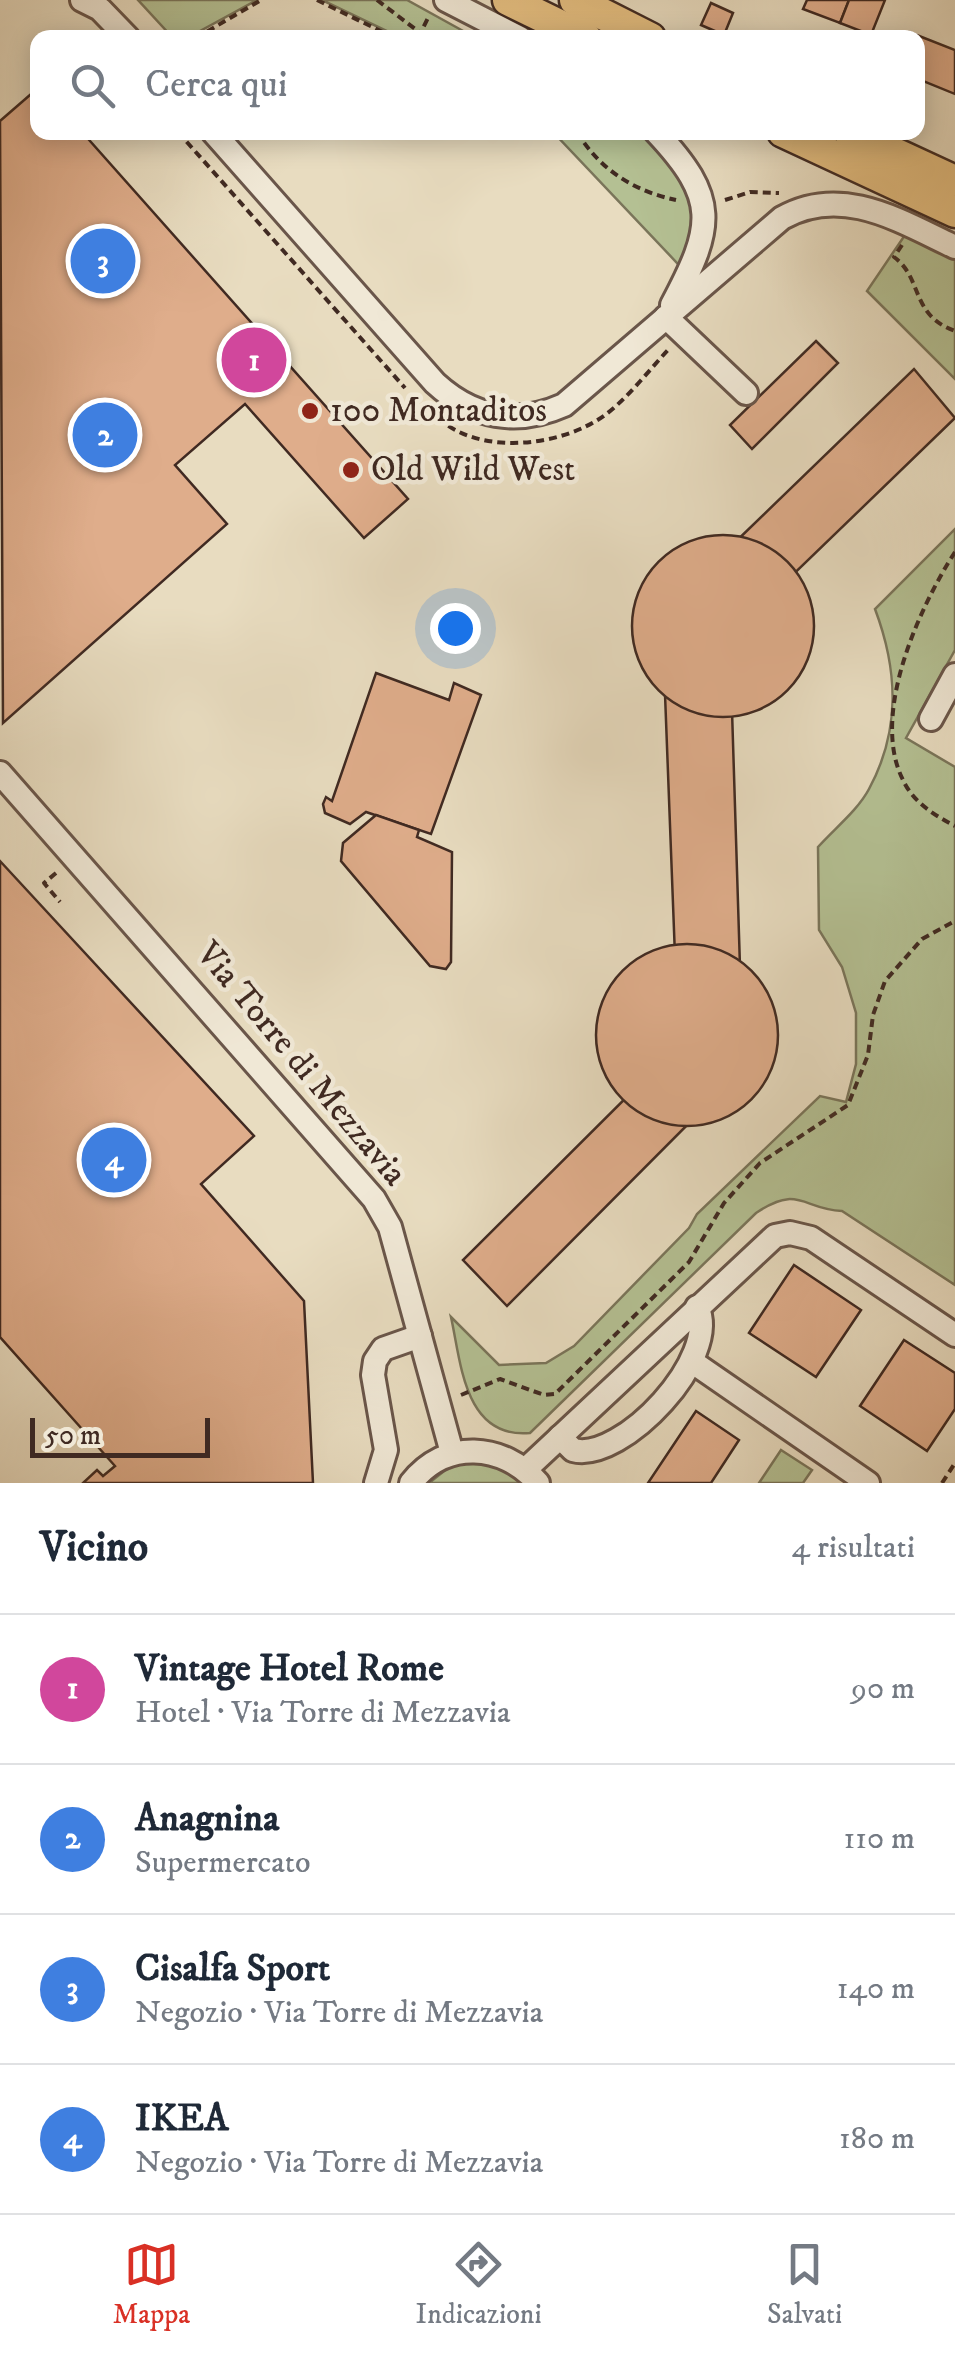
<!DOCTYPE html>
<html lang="it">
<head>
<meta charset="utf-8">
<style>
	body { margin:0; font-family:"IM FELL DW Pica",serif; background:#f2f2f3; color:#1f2937 }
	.scale { position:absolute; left:30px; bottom:25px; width:180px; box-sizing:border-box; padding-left:10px; border:5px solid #402a22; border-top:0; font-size:28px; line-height:35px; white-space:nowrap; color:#402a22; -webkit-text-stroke:8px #f0e8d6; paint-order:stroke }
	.you { position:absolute; left:455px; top:628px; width:35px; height:35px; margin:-25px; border:8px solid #fff; border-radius:50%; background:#1a73e8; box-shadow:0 0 0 15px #1a73e833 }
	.badge { display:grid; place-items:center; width:65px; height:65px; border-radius:50%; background:#d93025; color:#fff; font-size:32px; font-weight:700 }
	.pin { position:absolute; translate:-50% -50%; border:5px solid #fff; box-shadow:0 2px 10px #0006 }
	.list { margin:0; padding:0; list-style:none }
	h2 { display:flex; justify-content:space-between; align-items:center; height:130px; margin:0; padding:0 40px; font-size:42px }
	h2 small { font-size:32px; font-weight:400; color:#747a83 }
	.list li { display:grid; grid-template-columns:65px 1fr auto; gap:30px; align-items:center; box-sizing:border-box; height:150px; padding:0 40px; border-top:2px solid #e0e1e3 }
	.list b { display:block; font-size:38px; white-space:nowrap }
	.list p { margin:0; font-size:32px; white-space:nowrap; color:#747a83 }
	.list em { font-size:32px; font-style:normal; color:#747a83 }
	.icon { flex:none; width:55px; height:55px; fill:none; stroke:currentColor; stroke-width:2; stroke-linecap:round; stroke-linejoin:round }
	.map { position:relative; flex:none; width:955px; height:1483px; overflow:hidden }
	.search { position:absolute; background:#fff; box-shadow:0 5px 25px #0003; left:30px; right:30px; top:30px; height:110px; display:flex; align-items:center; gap:25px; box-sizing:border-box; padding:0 35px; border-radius:20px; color:#747a83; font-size:38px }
	.sheet { height:730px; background:#fff }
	nav { display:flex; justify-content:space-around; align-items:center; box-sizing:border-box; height:140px; border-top:2px solid #e0e1e3; background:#fff; font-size:28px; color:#747a83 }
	nav a { display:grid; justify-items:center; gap:5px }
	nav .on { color:#d93025 }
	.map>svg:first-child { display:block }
</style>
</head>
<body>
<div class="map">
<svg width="955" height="1483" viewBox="0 0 955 1483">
	<rect width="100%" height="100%" fill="#e8dcc0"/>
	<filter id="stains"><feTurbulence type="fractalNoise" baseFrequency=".002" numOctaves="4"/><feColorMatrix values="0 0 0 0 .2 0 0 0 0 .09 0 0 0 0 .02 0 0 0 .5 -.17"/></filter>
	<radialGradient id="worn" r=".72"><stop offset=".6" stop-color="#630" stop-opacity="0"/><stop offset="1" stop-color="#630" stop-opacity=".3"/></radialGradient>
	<!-- green -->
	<g fill="#b4c093" stroke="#7a755a" stroke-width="2.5">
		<polygon points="138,0 257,0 189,37 173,38"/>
		<polygon points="322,0 407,0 474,37 399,37"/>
		<path d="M554 133H639C675 166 717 215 678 264Z"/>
		<polygon points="905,235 955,252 955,379 867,291"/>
		<path d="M955 529V650L906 738 955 767V1285L842 1211C802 1209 799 1184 756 1213L530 1433C464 1439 461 1362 451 1317L499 1365 546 1363 574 1346 689 1228 697 1214 820 1096 846 1102 856 1064V1013L842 967 819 930 818 847C834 829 858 810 869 789 901 730 898 670 875 609Z"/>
		<polygon points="781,1450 812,1470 803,1483 759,1483"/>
		<polygon points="467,1462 488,1462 527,1483 429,1483 448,1468"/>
	</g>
	<!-- building -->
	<g fill="#dfad8b" stroke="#402a22" stroke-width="2.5">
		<polygon points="807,0 849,0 840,23 803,9"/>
		<polygon points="849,0 885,0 871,35 840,23"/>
		<polygon points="711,3 733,13 724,35 701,25"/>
		<polygon points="909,32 955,50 955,94 918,79 918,38 906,38"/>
		<polygon points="38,88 38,132 82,132 408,499 364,538 245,404 175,465 227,524 3,723 0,121"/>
		<polygon points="816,341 838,363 752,449 730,425"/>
		<polygon points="914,369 955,418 744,622 734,638 731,678 742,1031 724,1088 507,1306 463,1260 674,1050 678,1035 665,694 666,654 675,616 696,583 724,553"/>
		<circle cx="723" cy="626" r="91"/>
		<polygon points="376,673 449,700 454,683 481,695 431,834 366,812 350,824 325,813 323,804 326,797 332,801"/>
		<polygon points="376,815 419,830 417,837 452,852 451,962 446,969 430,966 341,861 343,843"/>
		<polygon points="0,861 254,1136 201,1184 304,1301 313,1483 83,1483 97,1470 103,1476 115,1466 0,1337"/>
		<circle cx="687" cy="1035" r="91"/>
		<polygon points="794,1265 861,1310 816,1377 749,1333"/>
		<polygon points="904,1340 955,1373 955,1409 927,1451 860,1406"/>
		<polygon points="696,1411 739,1440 711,1483 648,1483"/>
	</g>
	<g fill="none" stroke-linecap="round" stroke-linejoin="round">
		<defs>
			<g id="minor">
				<polyline points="82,0 100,9 128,38"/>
				<polyline points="446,0 520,38"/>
				<path d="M213 132 435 383C473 418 517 426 564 405L782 218C842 184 900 221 955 247"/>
				<path d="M656 132C719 199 714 226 672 305"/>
				<polyline points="666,317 746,393"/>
				<polyline points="931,719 955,675"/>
				<polyline points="0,773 374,1199 390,1227 452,1453"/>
				<polyline points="694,1363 868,1483"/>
				<path d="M560 1437 573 1450C622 1463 722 1356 697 1307"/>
				<polyline points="526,1469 775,1236 790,1233 811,1238 955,1335"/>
				<polyline points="376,1483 386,1450 373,1375 375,1361 383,1349 420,1336"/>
				<path d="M411 1483C445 1439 503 1443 538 1483"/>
			</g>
			<g id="major">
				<polyline points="508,0 586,38"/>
				<polyline points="575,0 650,38"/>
				<polyline points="783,132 955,212"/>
				<polyline points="849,132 955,181"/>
			</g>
		</defs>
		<!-- minor casing -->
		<use href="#minor" stroke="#6a564a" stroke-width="28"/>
		<!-- major casing -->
		<use href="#major" stroke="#402a22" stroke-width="35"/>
		<!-- path -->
		<g stroke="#402a22" stroke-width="4" stroke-dasharray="8 5" stroke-linecap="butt">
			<polyline points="317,0 395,38"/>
			<polyline points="377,0 427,38"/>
			<polyline points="196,38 261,0"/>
			<polyline points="418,38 429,16"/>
			<polyline points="178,132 405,388"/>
			<path d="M577 132C600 170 634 191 676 200"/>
			<polyline points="725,200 750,192 779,193"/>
			<path d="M902 245 894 257C923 278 910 315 955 331"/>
			<path d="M438 418C480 456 561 447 605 415 628 398 649 370 669 349"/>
			<path d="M955 552C919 608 870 715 903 780 913 802 934 815 955 826"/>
			<polyline points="56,873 44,883 60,902"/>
			<polyline points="461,1395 500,1379 544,1395 555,1394 689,1262 724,1203 760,1163 848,1105 868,1055 873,1015 885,981 922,939 955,921"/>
			<polyline points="942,1483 955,1463"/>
		</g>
		<!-- minor -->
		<use href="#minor" stroke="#f0e8d6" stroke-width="22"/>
		<!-- major -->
		<use href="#major" stroke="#e4be80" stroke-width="30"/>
	</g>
	<!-- markers -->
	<g fill="#8f2418" stroke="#f0e8d6" stroke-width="4">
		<circle cx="310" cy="411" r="10"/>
		<circle cx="351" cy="470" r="10"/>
	</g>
	<g text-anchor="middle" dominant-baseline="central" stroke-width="9" stroke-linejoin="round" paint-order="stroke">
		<!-- poi labels -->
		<g font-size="35" fill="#402a22" stroke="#f0e8d6" text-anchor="start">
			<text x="330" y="411">100 Montaditos</text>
			<text x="371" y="470">Old Wild West</text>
		</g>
		<!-- street labels -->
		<g font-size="35" fill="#402a22" stroke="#f0e8d6">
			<text transform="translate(301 1064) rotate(50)">Via Torre di Mezzavia</text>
		</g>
	</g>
	<rect width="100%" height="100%" filter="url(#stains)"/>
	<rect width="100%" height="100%" fill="url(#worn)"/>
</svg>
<div class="scale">50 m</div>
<div class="you"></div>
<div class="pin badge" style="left:254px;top:360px;background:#d1479c">1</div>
<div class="pin badge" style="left:105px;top:435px;background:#3f7fe0">2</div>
<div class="pin badge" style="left:103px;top:261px;background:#3f7fe0">3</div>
<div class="pin badge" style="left:114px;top:1160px;background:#3f7fe0">4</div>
<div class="search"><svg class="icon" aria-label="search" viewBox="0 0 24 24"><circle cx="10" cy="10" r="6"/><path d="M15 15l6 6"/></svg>Cerca qui</div>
</div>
<section class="sheet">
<h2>Vicino<small>4 risultati</small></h2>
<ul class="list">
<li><span class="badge" style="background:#d1479c">1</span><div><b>Vintage Hotel Rome</b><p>Hotel · Via Torre di Mezzavia</p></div><em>90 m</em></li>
<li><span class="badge" style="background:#3f7fe0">2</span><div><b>Anagnina</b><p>Supermercato</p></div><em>110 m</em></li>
<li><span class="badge" style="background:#3f7fe0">3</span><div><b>Cisalfa Sport</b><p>Negozio · Via Torre di Mezzavia</p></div><em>140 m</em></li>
<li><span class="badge" style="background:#3f7fe0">4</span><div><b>IKEA</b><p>Negozio · Via Torre di Mezzavia</p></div><em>180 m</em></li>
</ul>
</section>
<nav>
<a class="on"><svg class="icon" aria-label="map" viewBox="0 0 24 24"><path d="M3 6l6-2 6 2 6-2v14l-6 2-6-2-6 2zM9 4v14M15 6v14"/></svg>Mappa</a>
<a><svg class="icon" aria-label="directions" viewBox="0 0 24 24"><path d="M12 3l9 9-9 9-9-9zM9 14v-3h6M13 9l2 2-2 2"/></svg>Indicazioni</a>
<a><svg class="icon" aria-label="saved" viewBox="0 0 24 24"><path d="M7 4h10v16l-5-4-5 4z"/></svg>Salvati</a>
</nav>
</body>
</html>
